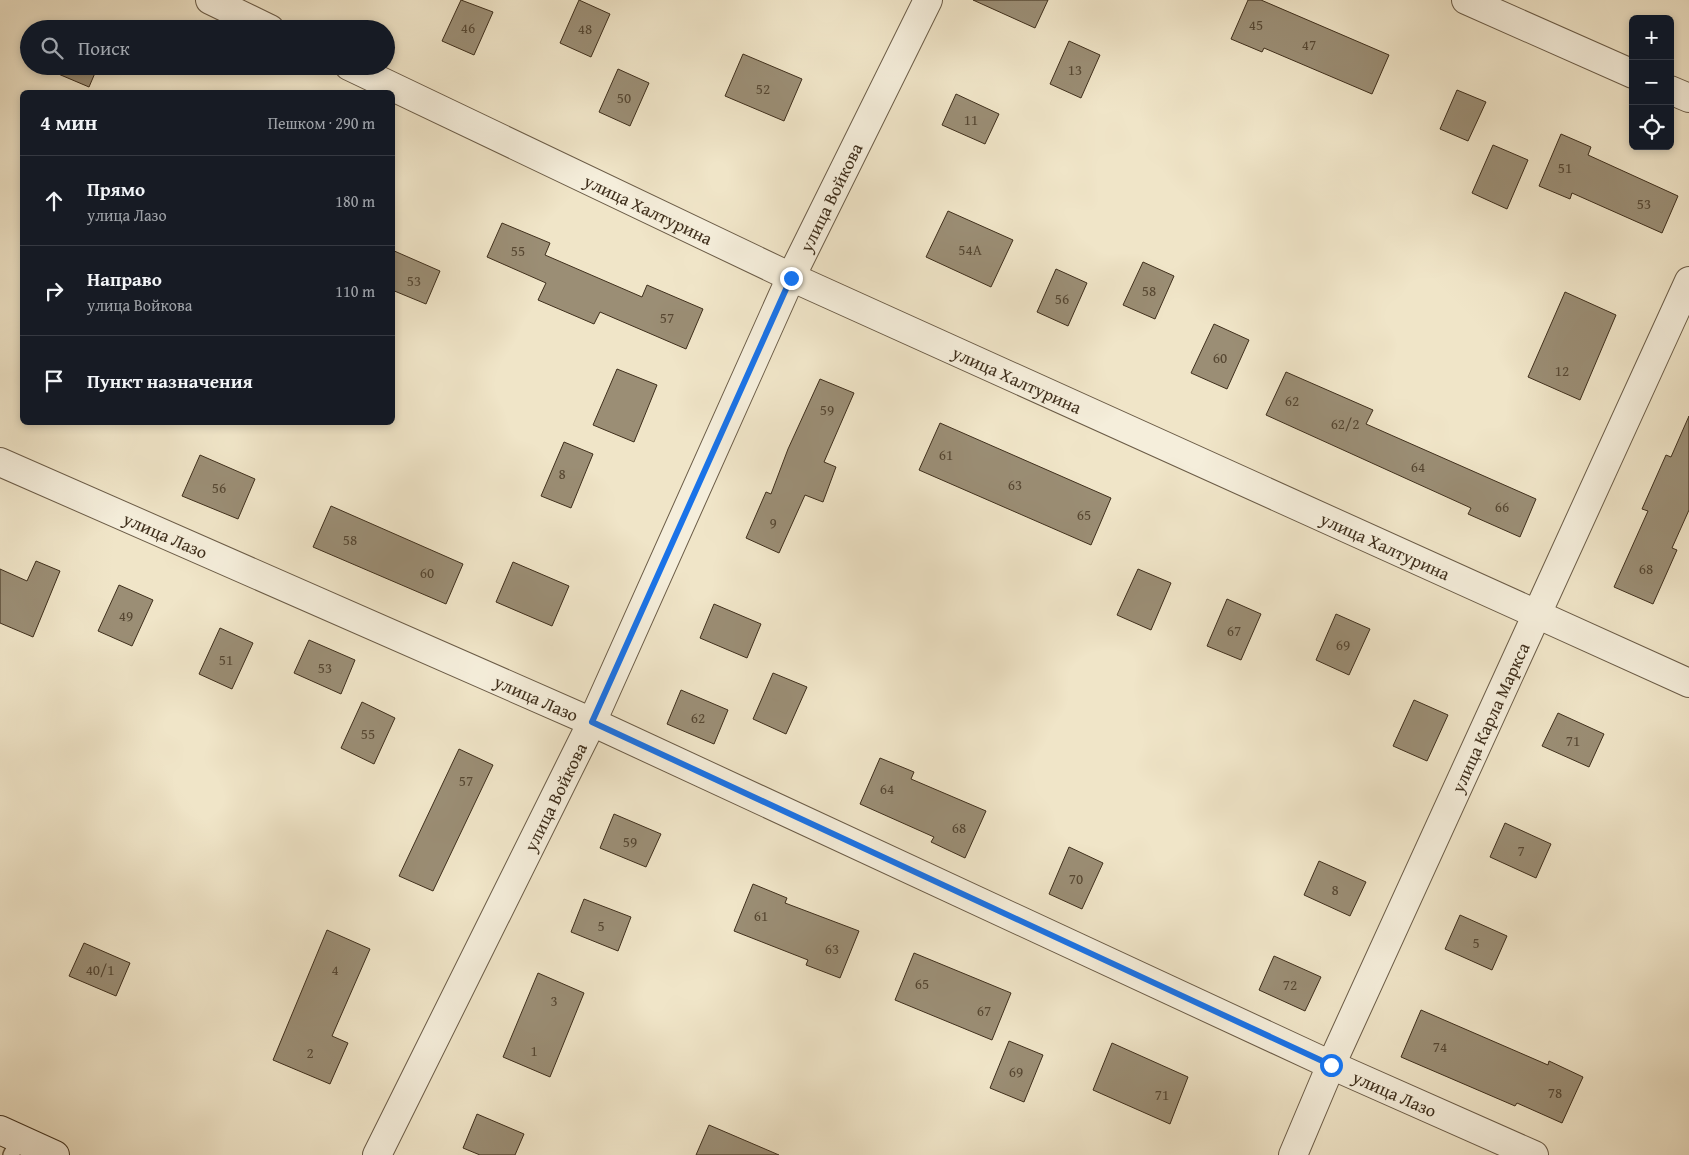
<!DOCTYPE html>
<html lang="ru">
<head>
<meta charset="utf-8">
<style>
	body { margin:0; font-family:"Gentium Book Plus",serif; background:#20242c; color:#f1f3f6 }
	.controls { position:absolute; right:15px; top:15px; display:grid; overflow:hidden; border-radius:8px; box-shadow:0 2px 8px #0003 }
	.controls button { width:45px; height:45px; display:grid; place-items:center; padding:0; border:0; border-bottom:1px solid #363941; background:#171b24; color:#f1f3f6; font:25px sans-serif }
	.stop { position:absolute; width:15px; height:15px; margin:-11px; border:4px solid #1a73e8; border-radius:50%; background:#fff }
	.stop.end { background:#1a73e8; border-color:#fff; box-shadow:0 1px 5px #0008 }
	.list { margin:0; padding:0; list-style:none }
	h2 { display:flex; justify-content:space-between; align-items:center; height:65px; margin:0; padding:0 20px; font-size:21px }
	h2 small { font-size:16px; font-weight:400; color:#9ea1a6 }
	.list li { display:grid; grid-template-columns:32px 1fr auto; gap:15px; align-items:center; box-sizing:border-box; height:90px; padding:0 20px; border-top:1px solid #363941 }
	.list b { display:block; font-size:19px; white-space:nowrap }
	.list p { margin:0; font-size:16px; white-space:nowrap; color:#9ea1a6 }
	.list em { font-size:16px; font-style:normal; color:#9ea1a6 }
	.icon { flex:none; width:28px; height:28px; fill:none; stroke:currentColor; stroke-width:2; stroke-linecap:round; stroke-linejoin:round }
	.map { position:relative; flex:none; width:1689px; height:1155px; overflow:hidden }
	.search { position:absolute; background:#171b24; box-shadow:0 2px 8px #0003; left:20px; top:20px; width:375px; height:55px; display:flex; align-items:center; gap:12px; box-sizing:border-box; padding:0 18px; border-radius:28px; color:#9ea1a6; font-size:19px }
	.panel { position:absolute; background:#171b24; box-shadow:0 2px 8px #0003; left:20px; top:90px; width:375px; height:335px; border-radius:8px }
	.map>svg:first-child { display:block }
</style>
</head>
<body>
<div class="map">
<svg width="1689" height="1155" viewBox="0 0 1689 1155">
	<rect width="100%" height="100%" fill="#f0e5c8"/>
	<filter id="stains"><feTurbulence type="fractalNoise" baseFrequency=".004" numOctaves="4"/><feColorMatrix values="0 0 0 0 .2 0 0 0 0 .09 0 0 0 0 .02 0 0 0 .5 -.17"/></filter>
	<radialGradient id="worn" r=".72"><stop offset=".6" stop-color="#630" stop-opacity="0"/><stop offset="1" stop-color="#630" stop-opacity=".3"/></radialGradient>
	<!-- building -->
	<g fill="#9b8e75" stroke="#3f2f1c">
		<polygon points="461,0 493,12 474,55 442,41"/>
		<polygon points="579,0 610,14 591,57 560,43"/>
		<polygon points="973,0 1048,0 1035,28"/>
		<polygon points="1248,0 1261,0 1389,55 1372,94 1264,48 1262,52 1231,39"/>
		<polygon points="1069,41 1100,55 1081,98 1050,84"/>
		<polygon points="743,54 802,79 784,121 725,96"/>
		<polygon points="59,66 98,66 89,87 56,73"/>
		<polygon points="618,69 649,83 630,126 599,112"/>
		<polygon points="1457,90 1486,102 1468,141 1440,129"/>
		<polygon points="956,94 999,114 985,144 942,125"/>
		<polygon points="1561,134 1591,147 1588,155 1678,196 1662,233 1572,193 1570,199 1539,186"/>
		<polygon points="1493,145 1528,160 1507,209 1472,193"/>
		<polygon points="948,211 1013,240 991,287 926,257"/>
		<polygon points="502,223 550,243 545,255 642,297 647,285 703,309 686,349 600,312 594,324 538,300 546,283 487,257"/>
		<polygon points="392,250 440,271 426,304 392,290"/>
		<polygon points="1143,262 1174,276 1155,319 1123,305"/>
		<polygon points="1056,269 1087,283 1068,326 1037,312"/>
		<polygon points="1565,292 1616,315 1580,400 1528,377"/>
		<polygon points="1214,324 1249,340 1227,389 1191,373"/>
		<polygon points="617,369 657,385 634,442 593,425"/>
		<polygon points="1286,372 1373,410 1366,424 1536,499 1520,537 1468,514 1471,508 1266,415"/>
		<polygon points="820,379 854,393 824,462 836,467 823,502 805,495 779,553 746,538 766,492 771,494 788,449"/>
		<polygon points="1689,416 1689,510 1672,548 1677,550 1653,604 1614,587 1648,511 1642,509 1666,455 1671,457"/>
		<polygon points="940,423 1111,498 1091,545 919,470"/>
		<polygon points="564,442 593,454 571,508 541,496"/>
		<polygon points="200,455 255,479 238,519 182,496"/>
		<polygon points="331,506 463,564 446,604 313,547"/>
		<polygon points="36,561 60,571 33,637 0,623 0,569 27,581"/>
		<polygon points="513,562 569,586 552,626 496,602"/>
		<polygon points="1138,569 1171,583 1151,630 1117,615"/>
		<polygon points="119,585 153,600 132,646 98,631"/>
		<polygon points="1227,599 1261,614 1241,660 1207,646"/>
		<polygon points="714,604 761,624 747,658 700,638"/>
		<polygon points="1336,614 1370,629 1349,675 1316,660"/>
		<polygon points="220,628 253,643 232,689 199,674"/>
		<polygon points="309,640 355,660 341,694 294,673"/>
		<polygon points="773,673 807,687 786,734 753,719"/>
		<polygon points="681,690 728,710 714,744 667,724"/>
		<polygon points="1414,700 1448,715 1427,761 1393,746"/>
		<polygon points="362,702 395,718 374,764 341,748"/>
		<polygon points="1558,713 1604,734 1589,767 1542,746"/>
		<polygon points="459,749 493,765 433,891 399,876"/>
		<polygon points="880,758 914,772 911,779 986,811 965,858 931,842 934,837 860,804"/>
		<polygon points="614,814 661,834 646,867 600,848"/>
		<polygon points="1505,823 1551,844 1536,878 1490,857"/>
		<polygon points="1069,847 1103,863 1082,909 1049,894"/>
		<polygon points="1319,861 1366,882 1350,916 1304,895"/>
		<polygon points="753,884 787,898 785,903 859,931 840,978 806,965 808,960 734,931"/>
		<polygon points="584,899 631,917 618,951 571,932"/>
		<polygon points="1460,915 1507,936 1492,970 1445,949"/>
		<polygon points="327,930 370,949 332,1036 348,1043 330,1084 273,1060"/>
		<polygon points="84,943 130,963 116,996 69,976"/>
		<polygon points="914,953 1011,993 992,1040 895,1000"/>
		<polygon points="1274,956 1321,977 1305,1011 1259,990"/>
		<polygon points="538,973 584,993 550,1077 503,1057"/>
		<polygon points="1421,1010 1548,1065 1549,1061 1583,1077 1562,1123 1517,1103 1515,1106 1401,1057"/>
		<polygon points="1009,1041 1043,1055 1024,1102 990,1088"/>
		<polygon points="1112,1043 1188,1077 1170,1124 1093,1090"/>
		<polygon points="477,1114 524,1134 515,1155 480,1155 463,1148"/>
		<polygon points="709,1125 779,1155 696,1155"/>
	</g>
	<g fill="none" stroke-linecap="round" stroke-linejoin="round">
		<defs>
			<polyline id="lane" points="11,1155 19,1139"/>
			<g id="street">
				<polyline points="210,0 270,29"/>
				<polyline points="1466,0 1633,74"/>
				<path id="s1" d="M349 66 791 277 1689 683"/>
				<polyline points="1670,90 1689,98"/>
				<path id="s2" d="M0 462 592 722 1331 1065 1534 1155"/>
				<path id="s3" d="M377 1155 592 722 791 277 928 0"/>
				<path id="s4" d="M1293 1155 1331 1065 1689 281"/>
			</g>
			<polyline id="secondary" points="0,1130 55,1155"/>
		</defs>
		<!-- lane casing -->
		<use href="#lane" stroke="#6b5c47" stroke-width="18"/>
		<!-- street casing -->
		<use href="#street" stroke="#6b5c47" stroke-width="30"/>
		<!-- secondary casing -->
		<use href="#secondary" stroke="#3f2f1c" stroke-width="30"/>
		<!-- lane -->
		<use href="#lane" stroke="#f5eedb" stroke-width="15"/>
		<!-- street -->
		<use href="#street" stroke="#f5eedb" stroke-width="28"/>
		<!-- secondary -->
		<use href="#secondary" stroke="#f5eedb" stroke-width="28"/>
	</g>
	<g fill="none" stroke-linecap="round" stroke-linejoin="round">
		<!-- route -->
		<polyline stroke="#1a73e8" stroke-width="6" points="791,278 592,722 1331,1065"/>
	</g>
	<g text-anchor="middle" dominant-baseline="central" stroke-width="4" stroke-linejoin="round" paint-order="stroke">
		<!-- number labels -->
		<g font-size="15" fill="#564732">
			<text x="1256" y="24">45</text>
			<text x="468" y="27">46</text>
			<text x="585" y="28">48</text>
			<text x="1309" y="44">47</text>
			<text x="1075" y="69">13</text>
			<text x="763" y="88">52</text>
			<text x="624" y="97">50</text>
			<text x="971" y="119">11</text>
			<text x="1565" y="167">51</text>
			<text x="1644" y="203">53</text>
			<text x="970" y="249">54А</text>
			<text x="518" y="250">55</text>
			<text x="414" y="280">53</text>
			<text x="1149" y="290">58</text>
			<text x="1062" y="298">56</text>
			<text x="667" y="317">57</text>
			<text x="1220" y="357">60</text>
			<text x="1562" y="370">12</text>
			<text x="1292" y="400">62</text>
			<text x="827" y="409">59</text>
			<text x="1345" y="423">62/2</text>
			<text x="946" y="454">61</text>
			<text x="1418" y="466">64</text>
			<text x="562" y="473">8</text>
			<text x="1015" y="484">63</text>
			<text x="219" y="487">56</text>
			<text x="1502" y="506">66</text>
			<text x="1084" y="514">65</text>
			<text x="773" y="522">9</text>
			<text x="350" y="539">58</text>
			<text x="1646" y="568">68</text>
			<text x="427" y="572">60</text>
			<text x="126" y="615">49</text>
			<text x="1234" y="630">67</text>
			<text x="1343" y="644">69</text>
			<text x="226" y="659">51</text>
			<text x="325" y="667">53</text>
			<text x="698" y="717">62</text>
			<text x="368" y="733">55</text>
			<text x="1573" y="740">71</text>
			<text x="466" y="780">57</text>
			<text x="887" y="788">64</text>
			<text x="959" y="827">68</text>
			<text x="630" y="841">59</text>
			<text x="1521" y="850">7</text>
			<text x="1076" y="878">70</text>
			<text x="1335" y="889">8</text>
			<text x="761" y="915">61</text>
			<text x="601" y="925">5</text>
			<text x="1476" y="942">5</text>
			<text x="832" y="948">63</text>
			<text x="100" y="969">40/1</text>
			<text x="335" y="969">4</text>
			<text x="922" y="983">65</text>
			<text x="1290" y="984">72</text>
			<text x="554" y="1000">3</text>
			<text x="984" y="1010">67</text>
			<text x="1440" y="1046">74</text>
			<text x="534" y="1050">1</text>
			<text x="310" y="1052">2</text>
			<text x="1016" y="1071">69</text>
			<text x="1555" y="1092">78</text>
			<text x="1162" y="1094">71</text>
		</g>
		<!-- street labels -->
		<g font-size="18" fill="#3f2f1c" stroke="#f5eedb">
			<text stroke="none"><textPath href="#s3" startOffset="1060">улица Войкова</textPath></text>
			<text stroke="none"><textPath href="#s1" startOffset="332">улица Халтурина</textPath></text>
			<text stroke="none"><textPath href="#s1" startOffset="738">улица Халтурина</textPath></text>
			<text stroke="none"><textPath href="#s2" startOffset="181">улица Лазо</textPath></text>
			<text stroke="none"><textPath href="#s1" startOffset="1142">улица Халтурина</textPath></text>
			<text stroke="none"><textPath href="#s2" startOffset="586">улица Лазо</textPath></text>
			<text stroke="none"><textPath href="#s4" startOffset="480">улица Карла Маркса</textPath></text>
			<text stroke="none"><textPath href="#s3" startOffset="400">улица Войкова</textPath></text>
			<text stroke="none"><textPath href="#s2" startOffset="1531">улица Лазо</textPath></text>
		</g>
	</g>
	<rect width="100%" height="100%" filter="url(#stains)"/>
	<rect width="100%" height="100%" fill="url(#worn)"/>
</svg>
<div class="controls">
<button>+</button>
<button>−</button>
<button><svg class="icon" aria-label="locate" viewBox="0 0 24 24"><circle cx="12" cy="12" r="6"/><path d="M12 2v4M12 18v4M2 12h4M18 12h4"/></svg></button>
</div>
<div class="stop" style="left:1331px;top:1065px"></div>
<div class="stop end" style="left:791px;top:278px"></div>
<div class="search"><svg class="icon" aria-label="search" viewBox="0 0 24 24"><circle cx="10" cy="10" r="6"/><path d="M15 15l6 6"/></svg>Поиск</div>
<section class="panel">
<h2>4 мин<small>Пешком · 290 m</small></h2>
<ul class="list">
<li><svg class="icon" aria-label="ahead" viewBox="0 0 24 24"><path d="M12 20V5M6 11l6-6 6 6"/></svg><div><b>Прямо</b><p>улица Лазо</p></div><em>180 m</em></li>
<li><svg class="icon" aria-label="right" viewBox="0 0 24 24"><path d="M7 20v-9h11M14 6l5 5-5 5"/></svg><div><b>Направо</b><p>улица Войкова</p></div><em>110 m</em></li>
<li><svg class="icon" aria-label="arrive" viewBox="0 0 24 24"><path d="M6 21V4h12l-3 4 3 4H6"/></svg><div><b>Пункт назначения</b></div></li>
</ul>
</section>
</div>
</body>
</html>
